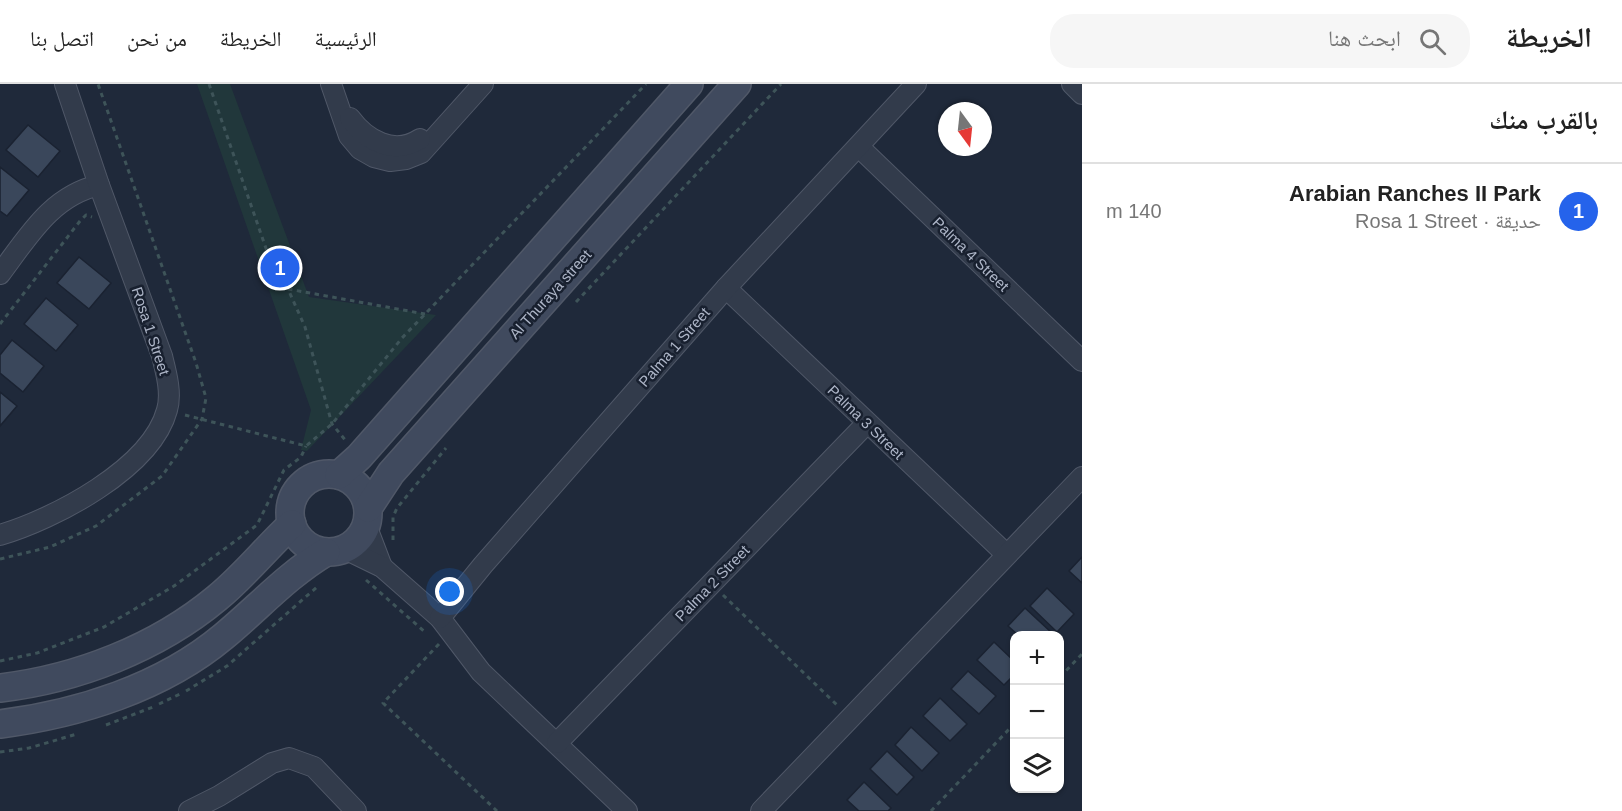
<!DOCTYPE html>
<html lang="ar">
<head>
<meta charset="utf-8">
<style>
	body { margin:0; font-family:Helvetica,"Noto Naskh Arabic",sans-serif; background:#f6f6f6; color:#222; direction:rtl }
	.controls { position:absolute; right:18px; bottom:18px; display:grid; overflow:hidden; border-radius:12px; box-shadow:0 2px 4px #0004 }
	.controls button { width:54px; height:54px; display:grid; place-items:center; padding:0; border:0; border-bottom:2px solid #e0e0e0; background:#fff; color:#222; font:30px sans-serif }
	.compass { position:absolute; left:938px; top:18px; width:54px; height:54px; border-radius:50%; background:#fff; box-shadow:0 2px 4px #0004; rotate:165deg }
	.you { position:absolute; left:450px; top:508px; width:21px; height:21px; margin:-15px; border:4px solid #fff; border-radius:50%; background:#1a73e8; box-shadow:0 0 0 9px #1a73e833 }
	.badge { display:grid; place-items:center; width:39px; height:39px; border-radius:50%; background:#2563eb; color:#fff; font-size:20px; font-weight:700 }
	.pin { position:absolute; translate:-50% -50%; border:3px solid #fff; box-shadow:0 2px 6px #0006 }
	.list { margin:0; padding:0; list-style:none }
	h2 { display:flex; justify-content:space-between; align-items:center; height:78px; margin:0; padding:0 24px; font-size:26px }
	h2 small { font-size:20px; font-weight:400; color:#767676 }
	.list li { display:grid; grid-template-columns:39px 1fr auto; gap:18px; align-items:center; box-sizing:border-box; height:96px; padding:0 24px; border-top:2px solid #e0e0e0 }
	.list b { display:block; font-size:22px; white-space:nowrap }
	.list p { margin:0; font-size:20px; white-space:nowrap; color:#767676 }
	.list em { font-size:20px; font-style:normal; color:#767676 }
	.icon { flex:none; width:33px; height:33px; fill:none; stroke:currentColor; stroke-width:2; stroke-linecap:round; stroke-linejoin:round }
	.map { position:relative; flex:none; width:1082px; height:727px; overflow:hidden; direction:ltr }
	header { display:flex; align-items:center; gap:36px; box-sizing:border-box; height:84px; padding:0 30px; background:#fff; border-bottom:2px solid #e0e0e0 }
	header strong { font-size:28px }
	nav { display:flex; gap:33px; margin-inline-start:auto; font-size:21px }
	.search { width:420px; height:54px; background:#f6f6f6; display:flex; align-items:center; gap:15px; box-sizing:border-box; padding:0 21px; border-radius:24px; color:#767676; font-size:22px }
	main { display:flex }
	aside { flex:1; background:#fff }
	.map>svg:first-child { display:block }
</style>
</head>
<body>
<header>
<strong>الخريطة</strong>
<div class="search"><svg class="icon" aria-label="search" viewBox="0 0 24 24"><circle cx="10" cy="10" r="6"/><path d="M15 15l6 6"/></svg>ابحث هنا</div>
<nav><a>الرئيسية</a><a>الخريطة</a><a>من نحن</a><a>اتصل بنا</a></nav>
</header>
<main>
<aside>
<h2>بالقرب منك<small></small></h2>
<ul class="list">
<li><span class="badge">1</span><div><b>Arabian Ranches II Park</b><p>حديقة · Rosa 1 Street</p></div><em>140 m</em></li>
</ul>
</aside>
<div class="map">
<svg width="1082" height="727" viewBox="0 0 1082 727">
	<rect width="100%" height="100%" fill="#1f293a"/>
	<!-- green -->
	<polygon fill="#21373b" points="197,0 230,0 309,213 436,231 307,367 301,366 311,326"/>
	<!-- building -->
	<g fill="#3a475b" stroke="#1a2231" stroke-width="1.5">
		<polygon points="28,41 60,67 38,93 6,66"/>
		<polygon points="0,83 29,106 7,132 0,127"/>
		<polygon points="79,173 111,199 89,225 57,199"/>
		<polygon points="46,214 78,241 56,267 24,240"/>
		<polygon points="12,256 44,282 23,308 0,289 0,271"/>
		<polygon points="0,308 17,322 0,342"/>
		<polygon points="1082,473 1082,499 1069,487"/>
		<polygon points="1047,504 1074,530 1057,548 1030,522"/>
		<polygon points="1025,524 1053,550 1051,552 1019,552 1008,542"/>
		<polygon points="994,558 1014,577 1014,591 1004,601 977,576"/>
		<polygon points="968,587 996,612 979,630 951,605"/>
		<polygon points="940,614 967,640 950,657 923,632"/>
		<polygon points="911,643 939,669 922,687 895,661"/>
		<polygon points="887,667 914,693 897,711 870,685"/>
		<polygon points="864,698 891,724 888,727 859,727 847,716"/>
	</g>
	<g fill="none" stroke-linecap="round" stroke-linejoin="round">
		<defs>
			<g id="street">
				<polyline points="331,0 349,52 360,65 374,73 390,77 406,75 421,69 483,0"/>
				<polyline points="1072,0 1082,10"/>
				<path d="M350 34C366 56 394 72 420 55"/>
				<polyline points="859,63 1082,277"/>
				<path d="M0 190C28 153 51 112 99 101"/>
				<polyline points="726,204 1006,470"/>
				<polyline points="366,441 382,483"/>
				<path d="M0 451C54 435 151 385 167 326 172 309 166 288 162 272L99 101 65 0"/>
				<polyline points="345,465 382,483 440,534 481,588 627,727"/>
				<polyline points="440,534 483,481 726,204 916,0"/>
				<polyline points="557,659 867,339"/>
				<polyline points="189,727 219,712 272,679 289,674 314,683 356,727"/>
				<polyline points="761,727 1082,393"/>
			</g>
			<g id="secondary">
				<circle cx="329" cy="429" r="39"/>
				<polyline points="339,391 359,373 689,0"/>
				<polyline points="368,424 391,389 737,0"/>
				<path d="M0 604C77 595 157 564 217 514 244 492 266 464 292 440"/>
				<path d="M0 640C78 630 162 604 224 552 258 524 287 491 326 468"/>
			</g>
		</defs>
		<!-- street casing -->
		<use href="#street" stroke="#505868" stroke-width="22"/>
		<!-- secondary casing -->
		<use href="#secondary" stroke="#505868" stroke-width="30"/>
		<!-- path -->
		<g stroke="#3e5459" stroke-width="3" stroke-dasharray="4.5 4.5" stroke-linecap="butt">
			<polyline points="209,0 270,176 288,205 305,243 332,340 346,357"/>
			<polyline points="288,205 425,230"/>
			<polyline points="576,218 781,0"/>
			<polyline points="0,240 80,137 86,131 92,133"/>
			<polyline points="185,331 306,362 332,340 402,254 646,0"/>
			<polyline points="393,456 393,433 397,424 446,364"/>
			<polyline points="0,475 50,463 96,442 162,392 202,335 206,314 196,279 98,0"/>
			<polyline points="366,496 426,549"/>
			<polyline points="723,511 837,621"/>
			<polyline points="439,560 383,619 497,727"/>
			<polyline points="0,577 37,569 104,543 174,502 257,441 284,386 301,373 306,362"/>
			<polyline points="1060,593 1082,570"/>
			<polyline points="186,607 227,582 317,503"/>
			<polyline points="159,620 180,610"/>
			<polyline points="106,641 153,623"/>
			<polyline points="0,668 29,664 77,650"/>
			<polyline points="931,727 1014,640"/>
		</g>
		<!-- street -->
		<use href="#street" stroke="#323b4b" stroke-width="20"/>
		<!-- secondary -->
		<use href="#secondary" stroke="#404a5e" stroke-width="27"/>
	</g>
	<g text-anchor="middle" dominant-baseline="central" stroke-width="5" stroke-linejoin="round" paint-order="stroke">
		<!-- street labels -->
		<g font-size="15" fill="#adb5c7" stroke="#18202f">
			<text transform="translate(971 170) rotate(44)">Palma 4 Street</text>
			<text transform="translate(550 210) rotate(-48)">Al Thuraya street</text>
			<text transform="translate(151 247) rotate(72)">Rosa 1 Street</text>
			<text transform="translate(674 263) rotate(-49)">Palma 1 Street</text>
			<text transform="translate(866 338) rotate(44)">Palma 3 Street</text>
			<text transform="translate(712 499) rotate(-46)">Palma 2 Street</text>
		</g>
	</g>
</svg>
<div class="controls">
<button>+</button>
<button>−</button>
<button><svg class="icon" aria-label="layers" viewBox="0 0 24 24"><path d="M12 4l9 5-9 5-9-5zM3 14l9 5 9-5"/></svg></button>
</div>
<svg class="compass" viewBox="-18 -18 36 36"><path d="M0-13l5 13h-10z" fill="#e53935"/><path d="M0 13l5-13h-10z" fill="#767676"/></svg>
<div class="you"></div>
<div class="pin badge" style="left:280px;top:184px">1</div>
</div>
</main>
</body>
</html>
